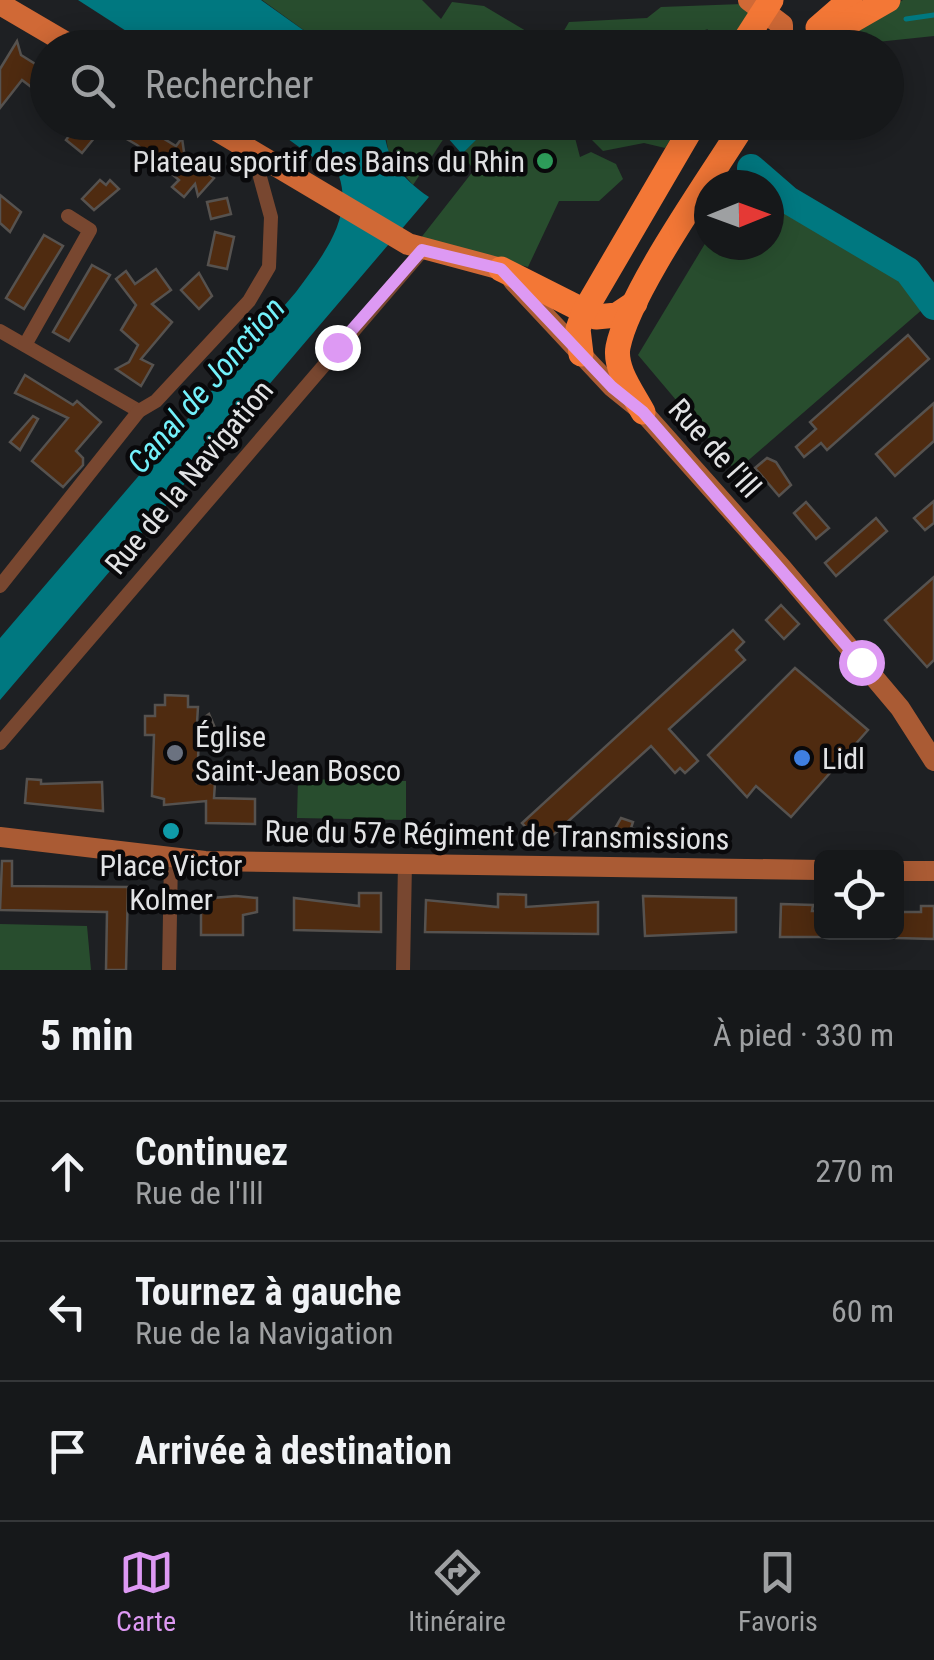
<!DOCTYPE html>
<html lang="fr">
<head>
<meta charset="utf-8">
<style>
	body { margin:0; font-family:"Roboto Condensed",sans-serif; background:#232527; color:#f1f3f6 }
	.controls { position:absolute; right:30px; bottom:30px; display:grid; overflow:hidden; border-radius:15px; box-shadow:0 5px 25px #0003 }
	.controls button { width:90px; height:90px; display:grid; place-items:center; padding:0; border:0; border-bottom:2px solid #353739; background:#16181a; color:#f1f3f6; font:50px sans-serif }
	.compass { position:absolute; left:694px; top:170px; width:90px; height:90px; border-radius:50%; background:#16181a; box-shadow:0 5px 25px #0003; rotate:89deg }
	.stop { position:absolute; width:30px; height:30px; margin:-22px; border:8px solid #dd99f3; border-radius:50%; background:#fff }
	.stop.end { background:#dd99f3; border-color:#fff; box-shadow:0 2px 10px #0008 }
	.list { margin:0; padding:0; list-style:none }
	h2 { display:flex; justify-content:space-between; align-items:center; height:130px; margin:0; padding:0 40px; font-size:42px }
	h2 small { font-size:32px; font-weight:400; color:#9ea0a2 }
	.list li { display:grid; grid-template-columns:65px 1fr auto; gap:30px; align-items:center; box-sizing:border-box; height:140px; padding:0 40px; border-top:2px solid #353739 }
	.list b { display:block; font-size:38px; white-space:nowrap }
	.list p { margin:0; font-size:32px; white-space:nowrap; color:#9ea0a2 }
	.list em { font-size:32px; font-style:normal; color:#9ea0a2 }
	.icon { flex:none; width:55px; height:55px; fill:none; stroke:currentColor; stroke-width:2; stroke-linecap:round; stroke-linejoin:round }
	.map { position:relative; flex:none; width:934px; height:970px; overflow:hidden }
	.search { position:absolute; background:#16181a; box-shadow:0 5px 25px #0003; left:30px; right:30px; top:30px; height:110px; display:flex; align-items:center; gap:25px; box-sizing:border-box; padding:0 35px; border-radius:55px; color:#9ea0a2; font-size:38px }
	.sheet { height:550px; background:#16181a }
	nav { display:flex; justify-content:space-around; align-items:center; box-sizing:border-box; height:140px; border-top:2px solid #353739; background:#16181a; font-size:28px; color:#9ea0a2 }
	nav a { display:grid; justify-items:center; gap:5px }
	nav .on { color:#dd99f3 }
	.map>svg:first-child { display:block }
</style>
</head>
<body>
<div class="map">
<svg width="934" height="970" viewBox="0 0 934 970">
	<rect width="100%" height="100%" fill="#1e2023"/>
	<!-- green -->
	<g fill="#284d2e">
		<polygon points="262,0 422,0 441,19 452,2 484,6 553,47 327,47"/>
		<polygon points="903,0 934,0 934,36 839,46 844,31"/>
		<polygon points="742,4 751,14 728,47 686,47 697,43 708,29 654,47 554,48 569,22 647,18 661,7"/>
		<polygon points="503,122 625,122 667,129 671,123 681,123 665,148 644,143 603,151 582,130 574,134 580,157 591,152 616,164 623,179 599,201 559,201 528,267 420,239 474,170 462,154 490,125"/>
		<polygon points="384,123 454,123 413,185 389,156"/>
		<polygon points="769,194 887,269 924,308 736,471 638,355 709,237 709,245 769,245"/>
		<polygon points="298,779 406,781 406,820 297,818"/>
		<polygon points="0,924 87,926 91,970 0,970"/>
	</g>
	<!-- water -->
	<g fill="#007880">
		<polygon points="78,0 261,0 327,47 151,47"/>
		<path d="M266 123H384C384 157 401 178 429 197L0 700V638L296 292C320 259 354 220 339 176Z"/>
		<polygon points="454,123 454,122 503,123 490,126 462,154 447,137"/>
	</g>
	<g fill="none" stroke-linecap="round" stroke-linejoin="round">
		<!-- stream -->
		<polyline stroke="#007880" stroke-width="5" points="906,19 934,15"/>
		<!-- river -->
		<polyline stroke="#007880" stroke-width="28" points="751,168 788,200 908,271 934,306"/>
	</g>
	<!-- building -->
	<g fill="#4f2b10" stroke="#56524f" stroke-width="2.5">
		<polygon points="17,41 21,55 48,72 48,90 43,96 22,80 0,108 0,69"/>
		<polygon points="70,122 136,122 176,146 182,138 184,152 214,178 198,196 195,184 184,197 172,187 179,180 137,145 104,126 82,153 66,140 69,136 63,131"/>
		<polygon points="100,180 106,185 110,180 119,189 94,210 82,199"/>
		<polygon points="0,195 21,212 10,232 0,223"/>
		<polygon points="227,198 231,214 211,219 207,202"/>
		<polygon points="215,232 234,237 227,269 208,265"/>
		<polygon points="44,235 63,246 24,309 6,298"/>
		<polygon points="92,265 110,275 69,341 53,332"/>
		<polygon points="156,269 171,290 152,304 172,322 141,359 153,365 141,386 116,369 129,362 138,345 121,330 136,305 116,279 126,271 135,284"/>
		<polygon points="199,273 212,296 199,309 181,290"/>
		<polygon points="908,335 929,359 827,450 821,443 804,457 796,447 816,429 810,422"/>
		<polygon points="25,375 73,405 77,401 101,422 76,451 83,458 83,465 63,487 32,461 68,418 15,393"/>
		<polygon points="934,403 934,441 895,476 876,454"/>
		<polygon points="33,416 38,419 20,450 10,442"/>
		<polygon points="767,458 776,462 791,485 779,496 755,468"/>
		<polygon points="934,501 934,523 925,530 914,518"/>
		<polygon points="806,502 829,528 816,539 794,513"/>
		<polygon points="876,518 887,531 836,576 825,563"/>
		<polygon points="934,577 934,660 927,667 885,620"/>
		<polygon points="781,605 799,624 784,639 766,620"/>
		<polygon points="733,630 744,642 736,650 745,660 669,729 698,761 685,773 680,768 675,773 651,746 552,836 534,836 522,823"/>
		<polygon points="795,668 868,730 791,817 756,786 747,797 708,755"/>
		<polygon points="165,695 188,696 188,707 198,707 197,723 209,714 215,728 209,741 199,736 197,783 215,783 214,798 255,799 255,824 206,823 206,801 164,805 164,799 152,796 154,735 145,735 145,716 155,716 155,705 165,705"/>
		<polygon points="27,779 41,780 41,784 102,782 103,811 25,803"/>
		<polygon points="621,818 633,822 631,828 660,839 658,845 619,843 610,837"/>
		<polygon points="2,861 12,861 12,886 128,887 126,970 106,970 107,912 0,910"/>
		<polygon points="359,893 381,893 381,932 294,930 294,898 359,906"/>
		<polygon points="498,894 526,895 526,907 598,902 598,934 425,932 426,900 498,907"/>
		<polygon points="236,896 257,898 257,912 243,915 243,935 201,935 201,899"/>
		<polygon points="643,896 736,898 736,932 645,936"/>
		<polygon points="781,904 813,905 812,911 822,911 822,937 780,937"/>
		<polygon points="921,906 934,906 934,939 896,938 896,912 921,912"/>
	</g>
	<g fill="none" stroke-linecap="round" stroke-linejoin="round">
		<!-- street -->
		<g stroke="#784730" stroke-width="14">
			<polyline points="0,331 139,411"/>
			<polyline points="25,345 90,230 68,216"/>
			<polyline points="0,586 139,411 156,401 249,301 269,267 271,217 260,177 260,155"/>
			<polyline points="0,743 423,250"/>
			<polyline points="169,970 171,858"/>
			<polyline points="403,970 405,863"/>
		</g>
		<!-- secondary -->
		<g stroke="#aa5b34" stroke-width="20">
			<polyline points="513,281 612,387 643,412 782,568 900,708 934,761"/>
			<polyline points="0,837 205,861 822,870"/>
			<polyline points="896,871 934,871"/>
		</g>
		<!-- primary -->
		<g stroke="#d06936" stroke-width="22">
			<polyline points="749,0 782,25 782,48"/>
			<polyline points="0,4 75,48"/>
			<polyline points="203,122 408,244 501,269"/>
		</g>
		<!-- highway -->
		<g stroke="#f37736" stroke-width="25">
			<polyline points="818,28 850,0"/>
			<polyline points="740,48 771,0"/>
			<polyline points="816,48 841,27 888,0"/>
			<polyline points="501,269 596,317 617,315 635,303"/>
			<polyline points="581,354 578,329 584,312 695,122"/>
			<path d="M643 412C633 393 614 369 618 347 629 291 712 176 745 122"/>
		</g>
	</g>
	<g fill="none" stroke-linecap="round" stroke-linejoin="round">
		<!-- route -->
		<polyline stroke="#dd99f3" stroke-width="12" points="337,347 422,250 501,269 612,387 643,412 861,662"/>
	</g>
	<!-- markers -->
	<circle fill="#2e9e5b" stroke="#09090b" stroke-width="4" cx="545" cy="161" r="10"/>
	<circle fill="#6b7280" stroke="#09090b" stroke-width="4" cx="175" cy="753" r="10"/>
	<circle fill="#3f7fe0" stroke="#09090b" stroke-width="4" cx="802" cy="758" r="10"/>
	<circle fill="#0f9aa8" stroke="#09090b" stroke-width="4" cx="171" cy="831" r="10"/>
	<g text-anchor="middle" dominant-baseline="central" stroke-width="9" stroke-linejoin="round" paint-order="stroke">
		<!-- poi labels -->
		<g font-size="30" fill="#e2e3e5" stroke="#09090b" text-anchor="start">
			<text x="525" y="161" text-anchor="end">Plateau sportif des Bains du Rhin</text>
			<text x="195" y="736">Église<tspan x="195" dy="34">Saint-Jean Bosco</tspan></text>
			<text x="822" y="758">Lidl</text>
			<text x="171" y="865" text-anchor="middle">Place Victor<tspan x="171" dy="34">Kolmer</tspan></text>
		</g>
		<!-- street labels -->
		<g font-size="30" fill="#e2e3e5" stroke="#09090b">
			<text transform="translate(715 448) rotate(48)">Rue de l'Ill</text>
			<text transform="translate(189 477) rotate(-50)">Rue de la Navigation</text>
			<text transform="translate(497 835) rotate(1)">Rue du 57e Régiment de Transmissions</text>
		</g>
		<!-- water labels -->
		<g font-size="32" font-style="italic" fill="#73f1fb" stroke="#09090b">
			<text transform="translate(206 385) rotate(-49)">Canal de Jonction</text>
		</g>
	</g>
</svg>
<div class="controls">
<button><svg class="icon" aria-label="locate" viewBox="0 0 24 24"><circle cx="12" cy="12" r="6"/><path d="M12 2v4M12 18v4M2 12h4M18 12h4"/></svg></button>
</div>
<svg class="compass" viewBox="-18 -18 36 36"><path d="M0-13l5 13h-10z" fill="#e53935"/><path d="M0 13l5-13h-10z" fill="#9ea0a2"/></svg>
<div class="stop" style="left:861px;top:662px"></div>
<div class="stop end" style="left:337px;top:347px"></div>
<div class="search"><svg class="icon" aria-label="search" viewBox="0 0 24 24"><circle cx="10" cy="10" r="6"/><path d="M15 15l6 6"/></svg>Rechercher</div>
</div>
<section class="sheet">
<h2>5 min<small>À pied · 330 m</small></h2>
<ul class="list">
<li><svg class="icon" aria-label="ahead" viewBox="0 0 24 24"><path d="M12 20V5M6 11l6-6 6 6"/></svg><div><b>Continuez</b><p>Rue de l'Ill</p></div><em>270 m</em></li>
<li><svg class="icon" aria-label="left" viewBox="0 0 24 24"><path d="M17 20v-9H6M10 6l-5 5 5 5"/></svg><div><b>Tournez à gauche</b><p>Rue de la Navigation</p></div><em>60 m</em></li>
<li><svg class="icon" aria-label="arrive" viewBox="0 0 24 24"><path d="M6 21V4h12l-3 4 3 4H6"/></svg><div><b>Arrivée à destination</b></div></li>
</ul>
</section>
<nav>
<a class="on"><svg class="icon" aria-label="map" viewBox="0 0 24 24"><path d="M3 6l6-2 6 2 6-2v14l-6 2-6-2-6 2zM9 4v14M15 6v14"/></svg>Carte</a>
<a><svg class="icon" aria-label="directions" viewBox="0 0 24 24"><path d="M12 3l9 9-9 9-9-9zM9 14v-3h6M13 9l2 2-2 2"/></svg>Itinéraire</a>
<a><svg class="icon" aria-label="saved" viewBox="0 0 24 24"><path d="M7 4h10v16l-5-4-5 4z"/></svg>Favoris</a>
</nav>
</body>
</html>
